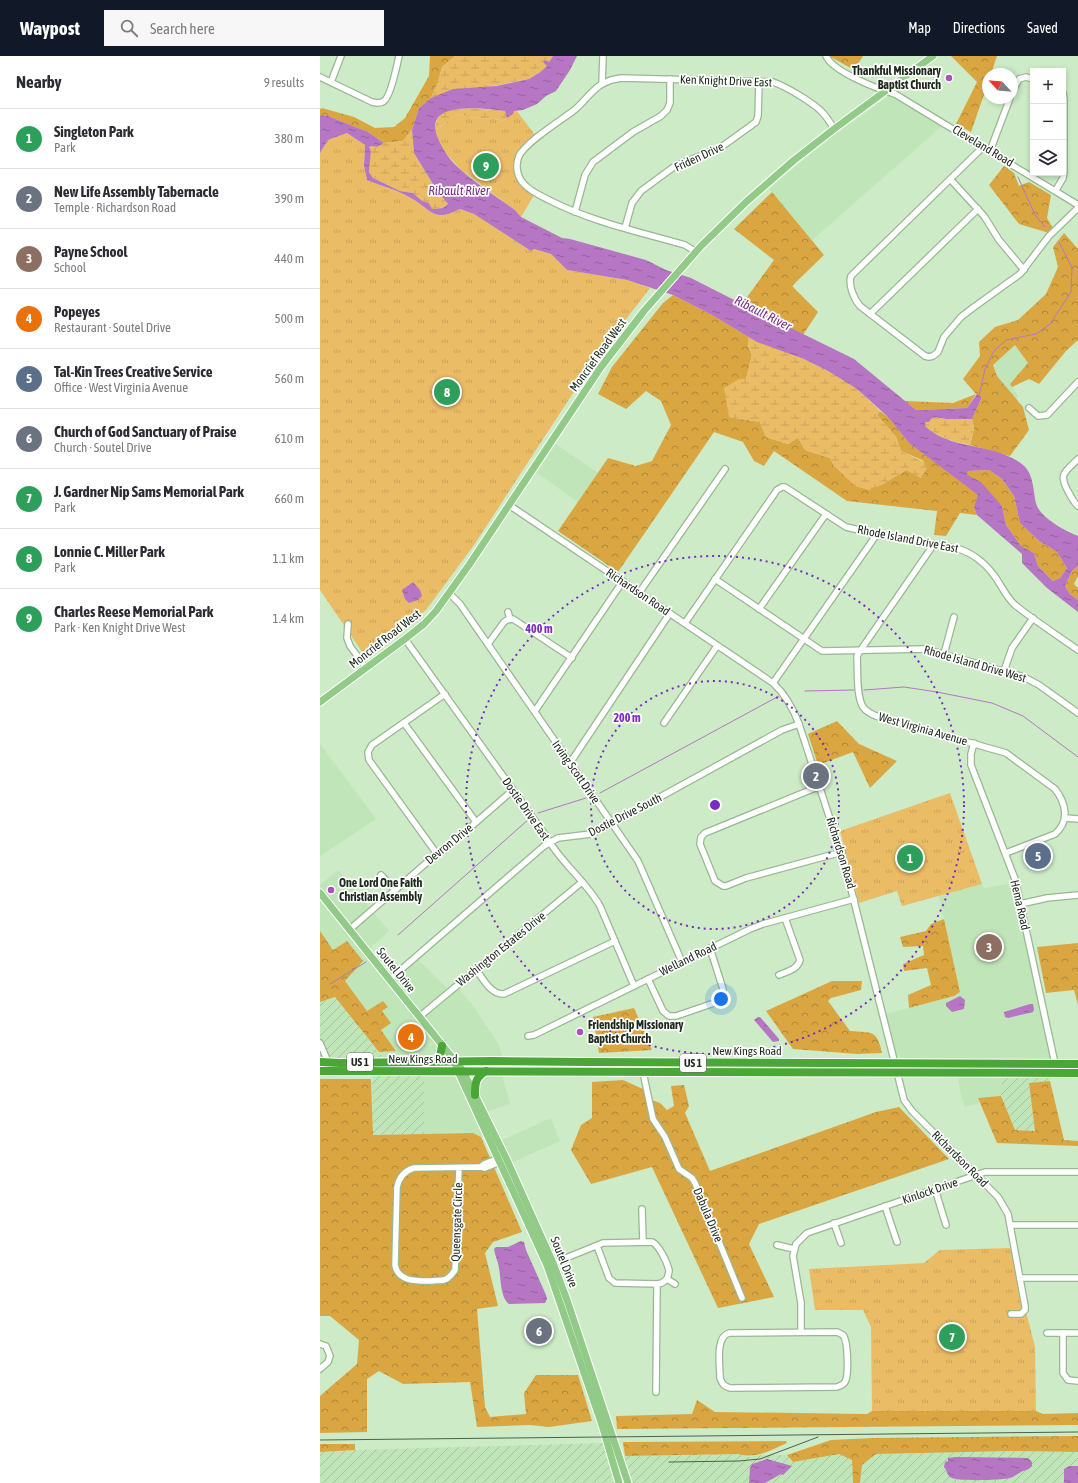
<!DOCTYPE html>
<html lang="en">
<head>
<meta charset="utf-8">
<style>
	body { margin:0; font-family:"Asap Condensed",sans-serif; background:#f7f7f7; color:#2b2b33 }
	.controls { position:absolute; right:12px; top:12px; display:grid; overflow:hidden; border-radius:0px; box-shadow:0 2px 6px #0003 }
	.controls button { width:36px; height:36px; display:grid; place-items:center; padding:0; border:0; border-bottom:1px solid #e1e1e2; background:#fff; color:#2b2b33; font:20px sans-serif }
	.compass { position:absolute; left:662px; top:12px; width:36px; height:36px; border-radius:50%; background:#fff; box-shadow:0 2px 6px #0003; rotate:296deg }
	.you { position:absolute; left:401px; top:943px; width:14px; height:14px; margin:-10px; border:3px solid #fff; border-radius:50%; background:#1a73e8; box-shadow:0 0 0 6px #1a73e833 }
	.badge { display:grid; place-items:center; width:26px; height:26px; border-radius:50%; background:#111827; color:#fff; font-size:13px; font-weight:700 }
	.pin { position:absolute; translate:-50% -50%; border:2px solid #fff; box-shadow:0 1px 4px #0006 }
	.list { margin:0; padding:0; list-style:none }
	h2 { display:flex; justify-content:space-between; align-items:center; height:52px; margin:0; padding:0 16px; font-size:17px }
	h2 small { font-size:13px; font-weight:400; color:#7c7c81 }
	.list li { display:grid; grid-template-columns:26px 1fr auto; gap:12px; align-items:center; box-sizing:border-box; height:60px; padding:0 16px; border-top:1px solid #e1e1e2 }
	.list b { display:block; font-size:15px; white-space:nowrap }
	.list p { margin:0; font-size:13px; white-space:nowrap; color:#7c7c81 }
	.list em { font-size:13px; font-style:normal; color:#7c7c81 }
	.icon { flex:none; width:22px; height:22px; fill:none; stroke:currentColor; stroke-width:2; stroke-linecap:round; stroke-linejoin:round }
	.map { position:relative; flex:none; width:758px; height:1427px; overflow:hidden }
	header { display:flex; align-items:center; gap:24px; box-sizing:border-box; height:56px; padding:0 20px; background:#111827; color:#fff }
	header strong { font-size:19px }
	nav { display:flex; gap:22px; margin-inline-start:auto; font-size:14px }
	.search { width:280px; height:36px; background:#f7f7f7; display:flex; align-items:center; gap:10px; box-sizing:border-box; padding:0 14px; border-radius:0px; color:#7c7c81; font-size:15px }
	main { display:flex }
	aside { flex:1; background:#fff }
	.map>svg:first-child { display:block }
</style>
</head>
<body>
<header>
<strong>Waypost</strong>
<div class="search"><svg class="icon" aria-label="search" viewBox="0 0 24 24"><circle cx="10" cy="10" r="6"/><path d="M15 15l6 6"/></svg>Search here</div>
<nav><a>Map</a><a>Directions</a><a>Saved</a></nav>
</header>
<main>
<aside>
<h2>Nearby<small>9 results</small></h2>
<ul class="list">
<li><span class="badge" style="background:#2e9e5b">1</span><div><b>Singleton Park</b><p>Park</p></div><em>380 m</em></li>
<li><span class="badge" style="background:#6b7280">2</span><div><b>New Life Assembly Tabernacle</b><p>Temple · Richardson Road</p></div><em>390 m</em></li>
<li><span class="badge" style="background:#8d6e63">3</span><div><b>Payne School</b><p>School</p></div><em>440 m</em></li>
<li><span class="badge" style="background:#e8710a">4</span><div><b>Popeyes</b><p>Restaurant · Soutel Drive</p></div><em>500 m</em></li>
<li><span class="badge" style="background:#5c6f8a">5</span><div><b>Tal-Kin Trees Creative Service</b><p>Office · West Virginia Avenue</p></div><em>560 m</em></li>
<li><span class="badge" style="background:#6b7280">6</span><div><b>Church of God Sanctuary of Praise</b><p>Church · Soutel Drive</p></div><em>610 m</em></li>
<li><span class="badge" style="background:#2e9e5b">7</span><div><b>J. Gardner Nip Sams Memorial Park</b><p>Park</p></div><em>660 m</em></li>
<li><span class="badge" style="background:#2e9e5b">8</span><div><b>Lonnie C. Miller Park</b><p>Park</p></div><em>1.1 km</em></li>
<li><span class="badge" style="background:#2e9e5b">9</span><div><b>Charles Reese Memorial Park</b><p>Park · Ken Knight Drive West</p></div><em>1.4 km</em></li>
</ul>
</aside>
<div class="map">
<svg width="758" height="1427" viewBox="0 0 758 1427">
	<defs>
		<pattern id="industrial-furrows" width="10" height="10" patternUnits="userSpaceOnUse"><rect width="10" height="10" fill="#c0e5b9"/><path d="M-1 1l2-2M0 10L10 0M9 11l2-2" fill="none" stroke="#a5c49e"/></pattern>
		<pattern id="forest-crowns" width="20" height="18" patternUnits="userSpaceOnUse"><rect width="20" height="18" fill="#daa642"/><path d="M2 6a3 3 0 1 1 6 0M12 15a3 3 0 1 1 6 0" fill="none" stroke="#b08736"/></pattern>
		<pattern id="wetland-marsh" width="20" height="14" patternUnits="userSpaceOnUse"><rect width="20" height="14" fill="#ebbc66"/><path d="M1 5h8M5 5V1M11 12h8M15 12V8" fill="none" stroke="#c9a258"/></pattern>
		<pattern id="park-tufts" width="24" height="20" patternUnits="userSpaceOnUse"><rect width="24" height="20" fill="#ebbc66"/><path d="M3 7l-1-3M5 7V3M7 7l1-3M15 17l-1-3M17 17v-4M19 17l1-3" fill="none" stroke="#c9a258"/></pattern>
		<pattern id="water-ripples" width="26" height="14" patternUnits="userSpaceOnUse"><rect width="26" height="14" fill="#b676c3"/><path d="M2 4q2-2 4 0t4 0M15 11q2-2 4 0t4 0" fill="none" stroke="#93619e"/></pattern>
	</defs>
	<rect width="100%" height="100%" fill="#ccebc6"/>
	<!-- built -->
	<g fill="#c0e5b9">
		<polygon points="569,40 575,41 622,70 492,184 449,133 509,83"/>
		<polygon points="695,289 708,307 690,328 699,341 696,343 677,320 673,309"/>
		<polygon points="236,388 278,417 258,446 217,417"/>
		<polygon points="0,688 56,763 0,800"/>
		<polygon points="18,814 69,875 49,893 0,831 0,829"/>
		<polygon points="694,827 732,1005 613,1004 584,1002 578,1000 575,995 566,958 634,940 640,936 619,840 662,828 664,832"/>
		<polygon points="0,843 116,988 119,993 116,1002 64,1003 59,996 75,995 60,974 62,955 68,951 63,945 47,955 25,925 13,894 0,875"/>
		<polygon points="98,903 131,937 138,932 153,950 179,989 182,1001 137,1000 133,997 73,923"/>
		<polygon points="104,1018 133,1019 136,1021 164,1080 161,1081 153,1077 104,1078"/>
		<polygon points="182,1019 190,1048 166,1056 157,1034 157,1026 163,1020"/>
		<polygon points="638,1020 682,1020 681,1040 658,1042 660,1047 645,1051 641,1039"/>
		<polygon points="231,1062 240,1085 191,1107 180,1085"/>
	</g>
	<!-- industrial -->
	<g fill="url(#industrial-furrows)">
		<polygon points="15,941 64,1003 0,1003 0,946"/>
		<polygon points="52,1018 104,1018 104,1078 53,1079"/>
		<polygon points="682,1020 729,1020 730,1025 709,1027 715,1075 695,1074 681,1040"/>
		<polygon points="283,1387 296,1427 0,1427 0,1396 35,1394"/>
		<polygon points="693,1395 758,1396 758,1427 540,1427 542,1409 556,1398"/>
		<polygon points="418,1398 428,1401 442,1399 467,1399 473,1406 519,1398 532,1404 533,1427 311,1427 303,1402 305,1400"/>
	</g>
	<!-- forest -->
	<g fill="url(#forest-crowns)">
		<polygon points="110,0 135,0 122,11 118,26 111,42 99,52 92,74 83,85 64,87 48,76 8,60 0,59 0,53 2,52 34,61 55,72 74,71 85,62 109,20"/>
		<polygon points="511,0 543,0 534,14 511,1"/>
		<polygon points="631,0 677,0 671,18 668,18 668,27 651,76 636,68 657,26"/>
		<polygon points="684,110 694,117 699,130 709,126 731,139 727,162 733,172 729,177 699,168 669,129"/>
		<polygon points="452,136 504,199 472,230 498,256 483,279 422,248 454,204 414,173"/>
		<polygon points="744,177 758,193 758,284 746,295 719,328 709,323 692,331 690,328 708,307 695,289 673,309 677,320 703,351 709,374 690,400 650,389 654,373 652,363 662,341 656,338 647,352 596,354 585,345 633,347 656,338 643,323 660,300 659,286 675,271 698,264 726,238 738,211 733,191"/>
		<polygon points="353,239 392,259 429,281 428,289 432,299 426,323 409,361 440,366 446,381 468,388 478,381 485,394 510,402 514,410 561,429 586,414 604,405 581,395 576,381 557,359 560,355 568,361 589,387 659,439 654,451 657,459 640,457 626,480 614,479 617,455 527,445 454,395 444,410 434,405 423,386 394,376 298,516 238,475 288,402 316,410 332,405 351,369 341,345 326,335 306,353 278,338 292,311 343,247"/>
		<polygon points="669,414 682,423 694,440 700,467 719,485 736,495 747,512 740,522 733,525 718,510 714,497 701,490 686,469 682,450 647,419 648,415"/>
		<polygon points="758,510 758,520 754,528 758,532 758,544 750,538 745,530 752,515"/>
		<polygon points="517,665 539,688 577,705 550,732 533,696 498,709 488,678"/>
		<polygon points="624,863 640,936 634,940 589,952 588,939 611,929 607,912 584,915 583,908 604,899 603,890 583,891 580,881 606,875 611,868"/>
		<polygon points="0,875 13,894 27,885 43,905 25,925 47,955 63,945 68,951 62,955 71,967 61,974 76,995 59,996 15,941 0,946"/>
		<polygon points="758,887 758,949 754,934 726,937 717,891"/>
		<path d="M512 925H542L541 934 511 942 508 945 530 975C552 977 557 973 562 997L537 998 473 993 446 955Z"/>
		<polygon points="314,952 332,994 279,997 273,961"/>
		<polygon points="0,1023 51,1023 53,1079 153,1077 161,1081 202,1176 173,1186 165,1197 178,1250 157,1253 165,1351 170,1361 206,1358 204,1337 216,1319 258,1319 272,1365 229,1371 210,1369 157,1371 150,1326 83,1328 59,1315 47,1323 47,1376 0,1377 0,1340 37,1308 39,1284 10,1260 0,1260"/>
		<polygon points="303,1024 323,1033 332,1044 340,1047 347,1054 354,1050 351,1030 364,1029 369,1050 365,1057 390,1115 556,1056 579,1051 629,1103 439,1168 429,1188 454,1241 398,1252 332,1111 271,1128 251,1094 261,1069 272,1062 272,1026"/>
		<polygon points="730,1025 744,1084 758,1085 758,1090 677,1087 658,1042 681,1040 695,1074 715,1075 709,1027"/>
		<polygon points="377,1344 395,1356 547,1358 552,1355 716,1355 723,1358 758,1357 758,1369 297,1373 296,1360 372,1358"/>
		<polygon points="758,1380 758,1396 693,1395 556,1398 542,1409 540,1427 533,1427 532,1404 519,1398 473,1406 467,1399 511,1384 553,1382"/>
		<path d="M466 1385 467 1387C449 1395 437 1403 418 1398L305 1400 303 1386Z"/>
		<polygon points="0,1388 35,1388 35,1394 0,1396"/>
	</g>
	<!-- wetland -->
	<g fill="url(#wetland-marsh)">
		<polygon points="135,0 233,0 229,6 225,4 227,10 219,17 209,23 111,42 118,26 122,11"/>
		<path d="M152 52 185 55 187 62 183 65C168 60 151 64 137 58L115 75C116 51 134 53 152 52Z"/>
		<polygon points="92,74 94,97 116,133 128,148 123,152 112,153 109,147 102,145 93,137 80,135 53,122 49,116 51,95 49,91 52,90 57,91 64,87 83,85"/>
		<polygon points="429,281 484,303 508,315 537,333 560,355 557,359 576,381 581,395 604,406 607,412 601,422 586,414 561,429 549,434 535,430 514,410 510,402 485,394 478,382 468,388 446,381 440,366 409,361 404,332 419,323 426,323 432,299 428,288"/>
		<path d="M615 361 626 363H652L654 373 650 389C634 386 617 381 605 370V366Z"/>
	</g>
	<!-- park -->
	<g fill="url(#park-tufts)">
		<path d="M196 54 216 80 201 92 197 99 196 119 201 129 214 139 201 161 195 154 141 114 121 92 115 75 137 58C151 64 168 60 183 65Z"/>
		<path d="M27 77 45 89 44 110 47 124C61 130 78 134 91 142 112 154 113 167 140 153L154 158 211 195 214 193 231 198 247 214 307 224 330 232 274 305 154 489 106 554 45 600 0 534V97L8 84Z"/>
		<polygon points="630,737 662,828 582,850 577,835 539,847 520,775"/>
		<polygon points="690,1192 715,1291 716,1355 552,1355 551,1271 543,1254 495,1254 489,1213 604,1207 620,1194"/>
	</g>
	<!-- water -->
	<g fill="url(#water-ripples)" fill-rule="evenodd">
		<path d="M233 0H257L250 14 236 35 226 40 217 48 203 54 194 55 193 58 187 62 185 55C166 53 104 43 117 80 122 93 130 105 141 114 158 129 177 141 195 154L201 161 242 182 250 183 326 204 346 214 371 222 422 248 534 303 596 354 647 352 657 338 662 341 652 363H626L615 361 611 363 609 366H605V370C631 395 675 386 703 409 714 418 713 435 716 447 719 461 745 475 758 480V510L752 515 745 530 750 538 758 544V556L727 532 702 507V498L657 459 654 451 658 439 589 387 568 361 537 333 508 315 484 303 437 286 392 259 353 239 307 224 247 214 231 198 214 193 211 195 154 158 140 153C113 167 112 154 91 142 78 134 61 130 47 124L44 110 45 89 27 77 8 84 0 97V59L8 60 48 76 64 87 57 91 52 90 49 91 51 95 49 116 53 122 80 135 93 137 102 145 109 147 112 153 123 152 128 148 116 133 94 97 92 74 99 52 111 42 133 33 176 30 209 23 219 17 227 10 223 6 225 4 229 6ZM669 414 682 423 694 440 700 467 719 485 736 495 747 512 740 522 733 525 718 510 714 497 701 490 686 469 682 450 661 426 647 419 648 415Z"/>
		<polygon points="93,526 100,534 102,540 98,544 89,547 85,543 82,534"/>
		<polygon points="640,940 645,944 644,953 632,956 626,950 626,947"/>
		<polygon points="710,948 713,948 714,953 713,956 688,962 685,961 684,956"/>
		<polygon points="438,961 440,961 459,983 459,985 453,986 434,964"/>
		<path d="M201 1185 204 1186 206 1194 226 1239 227 1243 225 1247 189 1248C180 1241 181 1222 179 1212 178 1205 175 1200 174 1193L176 1191H188Z"/>
		<path d="M635 1401 708 1402 712 1406V1410C709 1414 705 1414 701 1416 697 1418 694 1421 690 1422 681 1424 636 1426 630 1421 627 1419 627 1414 624 1411L625 1406 628 1405V1402Z"/>
		<polygon points="447,1403 472,1410 463,1419 461,1418 445,1427 429,1427 430,1412 432,1408"/>
		<polygon points="749,1410 758,1410 758,1427 744,1427 744,1413"/>
	</g>
	<g fill="none" stroke-linecap="round" stroke-linejoin="round">
		<!-- stream -->
		<g stroke="#b676c3" stroke-width="1">
			<polyline points="698,121 715,159 725,171"/>
			<polyline points="659,340 665,313 674,295 686,284 716,278 730,268 751,236 752,212 739,186"/>
			<polyline points="544,634 584,631 617,636 672,647 703,660 758,701"/>
			<polyline points="485,635 534,634"/>
			<polyline points="280,737 459,640"/>
			<polyline points="218,757 266,742"/>
			<polyline points="78,879 209,763"/>
			<polyline points="10,928 46,906"/>
		</g>
		<defs>
			<g id="minor">
				<path d="M283 0 282 28C270 35 264 47 253 55 240 65 206 86 199 100 195 109 197 121 204 128 210 135 221 140 229 144 272 166 320 176 365 189L376 196"/>
				<path d="M506 0C513 16 558 33 575 38L758 149"/>
				<path d="M0 21 52 46C56 47 60 48 64 45 71 40 77 9 79 0"/>
				<polyline points="11,26 21,0"/>
				<path d="M282 28 291 24 301 22 453 26C465 30 492 46 501 55 506 60 510 66 514 73"/>
				<polyline points="692,36 699,23 706,21 713,23"/>
				<path d="M663 91 531 220C528 229 534 243 540 250L605 300 609 301 613 300 618 296 624 281 641 261 654 251 700 218 729 180 758 152"/>
				<polyline points="670,95 690,42"/>
				<polyline points="631,124 664,160 679,184 704,214"/>
				<polyline points="736,134 743,122 744,115 744,43 743,37"/>
				<polyline points="255,156 265,119 273,106 313,76 341,60 347,54 350,47 350,23"/>
				<polyline points="305,172 312,147 321,135 355,110 400,92 436,66 438,60 439,25"/>
				<polyline points="550,258 658,153"/>
				<polyline points="709,352 718,360 727,359 758,326"/>
				<path d="M758 403C744 417 738 418 749 437 752 442 754 447 758 450"/>
				<path d="M189 449 453 627C466 639 473 652 479 668L525 809 584 1044 592 1055 678 1141 688 1158 705 1250V1254L701 1258H691"/>
				<path d="M614 488 540 595 537 600C538 614 536 640 543 651 546 655 551 658 556 660L686 697 735 733C746 747 750 765 735 778L686 797"/>
				<polyline points="395,523 502,595 605,593 704,621 719,629 758,657"/>
				<polyline points="319,537 405,413"/>
				<polyline points="130,538 140,548 318,805 362,906"/>
				<polyline points="439,553 506,458"/>
				<polyline points="188,556 190,563"/>
				<path d="M365 567 457 434 462 431H465L526 471 557 478 639 493C652 497 665 507 673 518 681 528 685 540 695 549 715 565 737 579 758 594"/>
				<polyline points="28,568 27,582 30,590 46,612"/>
				<path d="M85 583 226 780C240 806 265 824 280 850L314 930"/>
				<polyline points="168,588 184,566 187,564 193,563 252,602"/>
				<polyline points="624,598 634,561"/>
				<polyline points="684,615 692,592 713,562"/>
				<polyline points="453,627 557,478"/>
				<polyline points="215,655 303,525"/>
				<polyline points="84,667 156,766"/>
				<polyline points="344,667 397,590"/>
				<polyline points="654,687 651,698 651,709 695,823 734,1003 733,1017"/>
				<polyline points="250,707 350,557"/>
				<polyline points="500,730 385,777 381,781 380,788 395,825 403,830 406,830 426,822 522,796"/>
				<polyline points="745,762 758,763"/>
				<polyline points="117,798 49,704 48,696 52,689 125,638"/>
				<polyline points="61,819 75,834"/>
				<polyline points="700,848 727,842 758,839"/>
				<polyline points="29,874 112,802 123,795 193,734"/>
				<path d="M156 913C163 923 171 939 184 938L295 885"/>
				<path d="M459 919C468 915 477 914 480 904L465 862"/>
				<polyline points="328,923 343,955 349,960 356,960 397,946 402,941 403,933 390,892"/>
				<polyline points="69,924 224,790 238,782 271,778 302,762 462,674 479,668"/>
				<polyline points="99,961 262,826"/>
				<polyline points="208,980 214,979 430,873 443,868 534,843"/>
				<polyline points="0,987 8,1006"/>
				<polyline points="323,1016 333,1063 345,1081 359,1113 372,1122 375,1127 422,1242"/>
				<polyline points="161,1111 164,1108 174,1104 176,1105 186,1102"/>
				<path d="M139 1112 135 1214C132 1218 129 1223 124 1224 120 1225 115 1224 111 1225 97 1225 78 1226 75 1209L77 1131C79 1121 84 1115 94 1112L161 1111 165 1112 175 1108 176 1105"/>
				<polyline points="615,1133 626,1169"/>
				<polyline points="565,1150 577,1186"/>
				<polyline points="322,1153 323,1186"/>
				<polyline points="514,1167 521,1187"/>
				<polyline points="691,1169 758,1169"/>
				<polyline points="457,1189 474,1193"/>
				<polyline points="277,1190 289,1222 295,1227 337,1228 342,1227 347,1223"/>
				<path d="M231 1208 283 1187 332 1186C339 1189 347 1206 349 1214 349 1217 348 1220 347 1223"/>
				<polyline points="700,1222 758,1222"/>
				<polyline points="347,1223 355,1228"/>
				<polyline points="481,1276 481,1247 473,1200 476,1188 487,1177 665,1116 758,1116"/>
				<path d="M517 1276 523 1279C528 1285 529 1319 525 1326 523 1329 520 1330 517 1331L410 1332C404 1330 402 1328 400 1322 400 1309 395 1281 409 1277Z"/>
				<polyline points="727,1277 758,1277"/>
				<polyline points="743,1277 743,1317 748,1324 758,1325"/>
				<polyline points="0,1288 6,1290 10,1300 8,1306 0,1313"/>
				<polyline points="336,1336 337,1228"/>
			</g>
			<g id="major">
				<polyline points="0,646 85,583 104,568 116,555 149,509 281,311 324,255 381,190 426,146 473,105 514,73 613,0"/>
				<polyline points="0,837 143,1015 186,1102 233,1207 247,1244 308,1427"/>
				<polyline points="136,1011 227,1209 282,1369 299,1427"/>
			</g>
			<g id="highway">
				<polyline points="113,1005 120,1000 122,990"/>
				<polyline points="0,1006 20,1007 173,1005 268,1006 758,1008"/>
				<polyline points="0,1015 758,1017"/>
				<path d="M155 1039C155 1027 155 1022 166 1015"/>
			</g>
		</defs>
		<!-- minor casing -->
		<use href="#minor" stroke="#99b793" stroke-width="8"/>
		<!-- major casing -->
		<use href="#major" stroke="#fff" stroke-width="9"/>
		<!-- highway casing -->
		<use href="#highway" stroke="#fff" stroke-width="10"/>
		<!-- minor -->
		<use href="#minor" stroke="#fff" stroke-width="5.5"/>
		<!-- major -->
		<use href="#major" stroke="#92ca87" stroke-width="7"/>
		<!-- highway -->
		<use href="#highway" stroke="#4aa737" stroke-width="8"/>
		<!-- rail -->
		<g stroke="#4e604b" stroke-width="1">
			<polyline points="0,1384 758,1376"/>
			<polyline points="349,1406 419,1405 440,1403 498,1381"/>
		</g>
	</g>
	<!-- distance rings -->
	<g fill="none" stroke="#7b2cbf" stroke-width="2" stroke-dasharray="2 4">
		<circle cx="395" cy="749" r="124"/>
		<circle cx="395" cy="749" r="249"/>
	</g>
	<!-- markers -->
	<g fill="#ab51bd" stroke="#fff" stroke-width="1.5">
		<circle cx="629" cy="22" r="4"/>
		<circle cx="11" cy="834" r="4"/>
		<circle cx="260" cy="976" r="4"/>
	</g>
	<g text-anchor="middle" dominant-baseline="central" stroke-width="3.5" stroke-linejoin="round" paint-order="stroke">
		<!-- shield labels -->
		<g fill="#fff" stroke="#61695f" stroke-width="1">
			<rect x="27" y="997" width="26" height="18" rx="3"/>
			<rect x="360" y="998" width="26" height="18" rx="3"/>
		</g>
		<g font-size="11" font-weight="bold" fill="#1d291b">
			<text x="40" y="1006">US 1</text>
			<text x="373" y="1007">US 1</text>
		</g>
		<!-- poi labels -->
		<g font-size="12" font-weight="bold" fill="#1d291b" stroke="#fff" text-anchor="start">
			<text x="621" y="15" text-anchor="end">Thankful Missionary<tspan x="621" dy="14">Baptist Church</tspan></text>
			<text x="19" y="827">One Lord One Faith<tspan x="19" dy="14">Christian Assembly</tspan></text>
			<text x="268" y="969">Friendship Missionary<tspan x="268" dy="14">Baptist Church</tspan></text>
		</g>
		<!-- street labels -->
		<g font-size="12" fill="#1d291b" stroke="#fff">
			<text transform="translate(406 25) rotate(2)">Ken Knight Drive East</text>
			<text transform="translate(663 90) rotate(31)">Cleveland Road</text>
			<text transform="translate(379 101) rotate(-25)">Friden Drive</text>
			<text transform="translate(278 299) rotate(-54)">Moncrief Road West</text>
			<text transform="translate(588 483) rotate(11)">Rhode Island Drive East</text>
			<text transform="translate(318 536) rotate(34)">Richardson Road</text>
			<text transform="translate(65 583) rotate(-38)">Moncrief Road West</text>
			<text transform="translate(655 608) rotate(16)">Rhode Island Drive West</text>
			<text transform="translate(603 673) rotate(16)">West Virginia Avenue</text>
			<text transform="translate(256 716) rotate(55)">Irving Scott Drive</text>
			<text transform="translate(206 753) rotate(55)">Dostie Drive East</text>
			<text transform="translate(305 759) rotate(-27)">Dostie Drive South</text>
			<text transform="translate(129 788) rotate(-39)">Devron Drive</text>
			<text transform="translate(521 797) rotate(73)">Richardson Road</text>
			<text transform="translate(700 849) rotate(77)">Hema Road</text>
			<text transform="translate(181 893) rotate(-39)">Washington Estates Drive</text>
			<text transform="translate(368 903) rotate(-26)">Welland Road</text>
			<text transform="translate(76 914) rotate(51)">Soutel Drive</text>
			<text x="427" y="995">New Kings Road</text>
			<text x="103" y="1003">New Kings Road</text>
			<text transform="translate(640 1103) rotate(45)">Richardson Road</text>
			<text transform="translate(610 1135) rotate(-19)">Kinlock Drive</text>
			<text transform="translate(388 1159) rotate(67)">Dabula Drive</text>
			<text transform="translate(137 1166) rotate(-88)">Queensgate Circle</text>
			<text transform="translate(244 1206) rotate(68)">Soutel Drive</text>
		</g>
		<!-- water labels -->
		<g font-size="13" font-style="italic" fill="#7c2f8c" stroke="#fff">
			<text x="139" y="134">Ribault River</text>
			<text transform="translate(443 257) rotate(27)">Ribault River</text>
		</g>
	</g>
	<circle cx="395" cy="749" r="6" fill="#7b2cbf" stroke="#fff" stroke-width="2"/>
	<g font-size="12" text-anchor="middle" font-weight="bold" fill="#7b2cbf" stroke="#fff" stroke-width="3.5" stroke-linejoin="round" paint-order="stroke">
		<text x="219" y="577">400 m</text>
		<text x="307" y="666">200 m</text>
	</g>
</svg>
<div class="controls">
<button>+</button>
<button>−</button>
<button><svg class="icon" aria-label="layers" viewBox="0 0 24 24"><path d="M12 4l9 5-9 5-9-5zM3 14l9 5 9-5"/></svg></button>
</div>
<svg class="compass" viewBox="-18 -18 36 36"><path d="M0-13l5 13h-10z" fill="#e53935"/><path d="M0 13l5-13h-10z" fill="#7c7c81"/></svg>
<div class="you"></div>
<div class="pin badge" style="left:590px;top:802px;background:#2e9e5b">1</div>
<div class="pin badge" style="left:496px;top:720px;background:#6b7280">2</div>
<div class="pin badge" style="left:669px;top:891px;background:#8d6e63">3</div>
<div class="pin badge" style="left:91px;top:981px;background:#e8710a">4</div>
<div class="pin badge" style="left:718px;top:800px;background:#5c6f8a">5</div>
<div class="pin badge" style="left:219px;top:1275px;background:#6b7280">6</div>
<div class="pin badge" style="left:632px;top:1281px;background:#2e9e5b">7</div>
<div class="pin badge" style="left:127px;top:336px;background:#2e9e5b">8</div>
<div class="pin badge" style="left:166px;top:110px;background:#2e9e5b">9</div>
</div>
</main>
</body>
</html>
